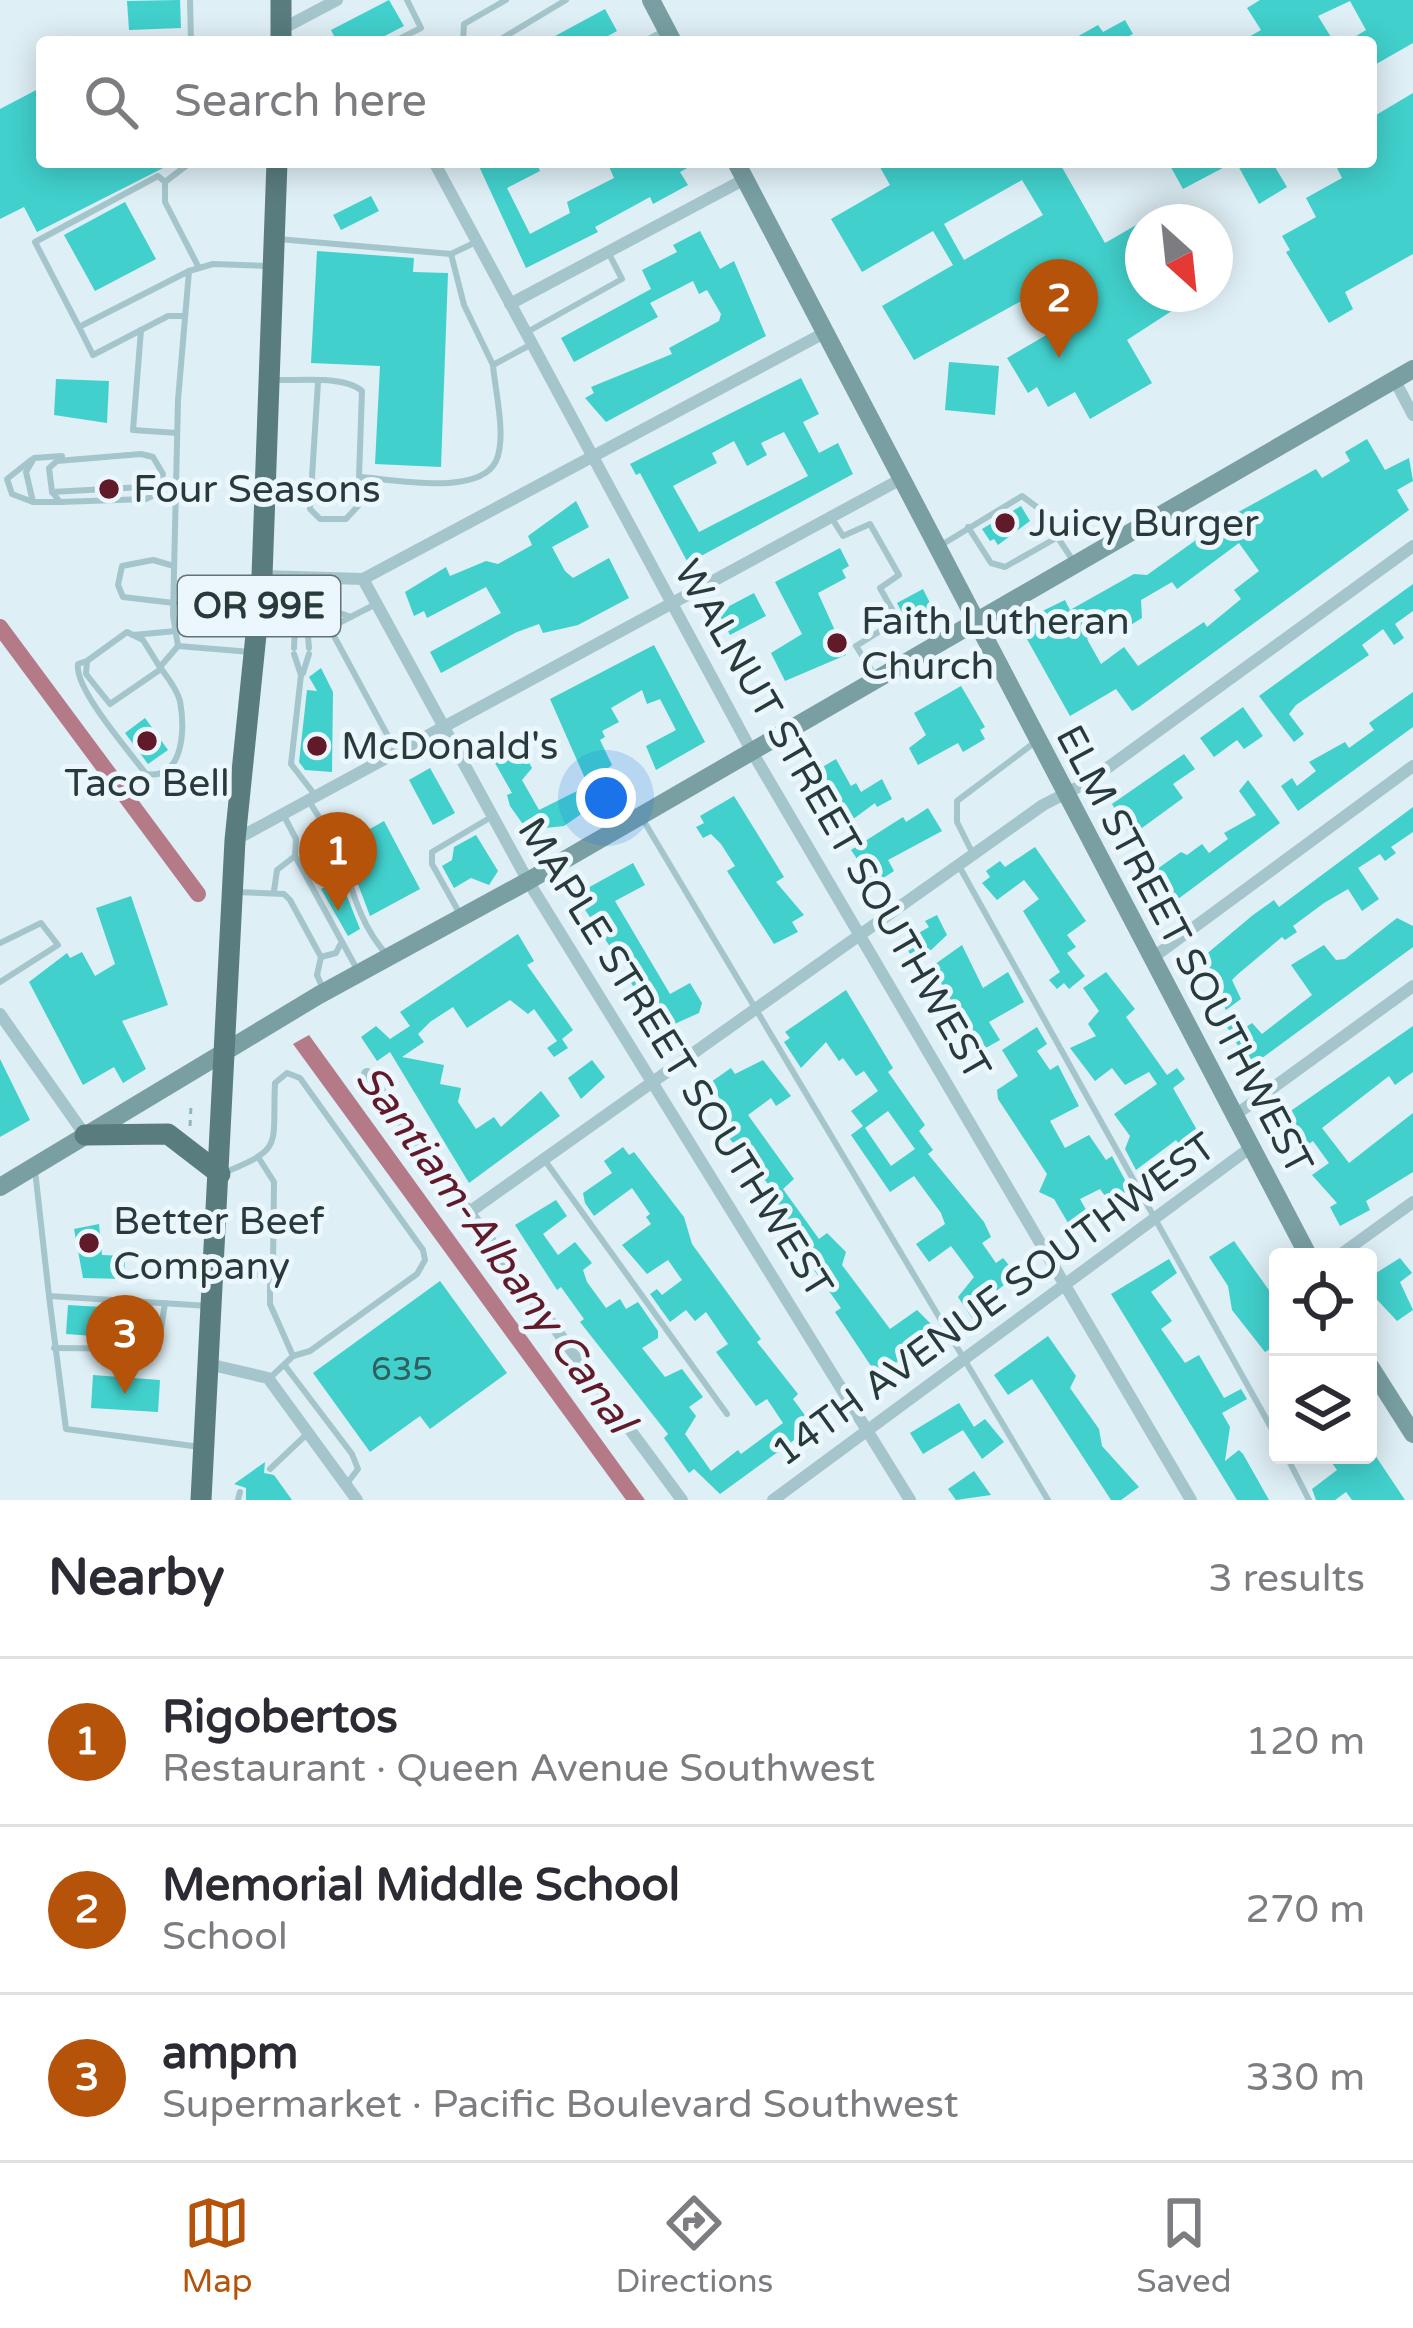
<!DOCTYPE html>
<html lang="en">
<head>
<meta charset="utf-8">
<style>
	body { margin:0; font-family:"Varela Round",sans-serif; background:#f7f7f7; color:#2b2b33 }
	.controls { position:absolute; right:36px; bottom:36px; display:grid; overflow:hidden; border-radius:12px; box-shadow:0 6px 30px #0003 }
	.controls button { width:108px; height:108px; display:grid; place-items:center; padding:0; border:0; border-bottom:3px solid #e1e1e2; background:#fff; color:#2b2b33; font:60px sans-serif }
	.compass { position:absolute; left:1125px; top:204px; width:108px; height:108px; border-radius:50%; background:#fff; box-shadow:0 6px 30px #0003; rotate:153deg }
	.you { position:absolute; left:606px; top:798px; width:42px; height:42px; margin:-30px; border:9px solid #fff; border-radius:50%; background:#1a73e8; box-shadow:0 0 0 18px #1a73e833 }
	.badge { display:grid; place-items:center; width:78px; height:78px; border-radius:50%; background:#b45309; color:#fff; font-size:39px; font-weight:700 }
	.pin { position:absolute; translate:-50% -99px; filter:drop-shadow(0 3px 6px #0008) }
	.pin::after { content:''; position:absolute; top:63px; width:42px; height:36px; background:inherit; clip-path:polygon(0 0,100% 0,50% 100%) }
	.list { margin:0; padding:0; list-style:none }
	h2 { display:flex; justify-content:space-between; align-items:center; height:156px; margin:0; padding:0 48px; font-size:51px }
	h2 small { font-size:39px; font-weight:400; color:#7c7c81 }
	.list li { display:grid; grid-template-columns:78px 1fr auto; gap:36px; align-items:center; box-sizing:border-box; height:168px; padding:0 48px; border-top:3px solid #e1e1e2 }
	.list b { display:block; font-size:45px; white-space:nowrap }
	.list p { margin:0; font-size:39px; white-space:nowrap; color:#7c7c81 }
	.list em { font-size:39px; font-style:normal; color:#7c7c81 }
	.icon { flex:none; width:66px; height:66px; fill:none; stroke:currentColor; stroke-width:2; stroke-linecap:round; stroke-linejoin:round }
	.map { position:relative; flex:none; width:1413px; height:1500px; overflow:hidden }
	.search { position:absolute; background:#fff; box-shadow:0 6px 30px #0003; left:36px; right:36px; top:36px; height:132px; display:flex; align-items:center; gap:30px; box-sizing:border-box; padding:0 42px; border-radius:12px; color:#7c7c81; font-size:45px }
	.sheet { height:660px; background:#fff }
	nav { display:flex; justify-content:space-around; align-items:center; box-sizing:border-box; height:168px; border-top:3px solid #e1e1e2; background:#fff; font-size:33px; color:#7c7c81 }
	nav a { display:grid; justify-items:center; gap:6px }
	nav .on { color:#b45309 }
	.map>svg:first-child { display:block }
</style>
</head>
<body>
<div class="map">
<svg width="1413" height="1500" viewBox="0 0 1413 1500">
	<rect width="100%" height="100%" fill="#deeff5"/>
	<!-- water -->
	<polygon fill="#b57a88" points="309,1035 645,1500 626,1500 293,1044"/>
	<g fill="none" stroke-linecap="round" stroke-linejoin="round">
		<!-- canal -->
		<polyline stroke="#b57a88" stroke-width="16" points="0,627 198,894"/>
	</g>
	<!-- building -->
	<g fill="#41d0cc" fill-rule="evenodd">
		<polygon points="180,0 181,28 129,30 127,1"/>
		<polygon points="389,0 404,26 373,42 337,42 331,30"/>
		<polygon points="1260,0 1413,0 1413,43 1371,67 1371,42 1346,42 1366,30 1350,1 1318,16 1334,42 1240,42 1261,30 1247,8"/>
		<polygon points="605,9 617,31 597,42 544,42"/>
		<polygon points="1125,20 1133,34 1117,42 1068,42 1098,25 1103,32"/>
		<polygon points="42,87 42,162 175,162 37,232 24,207 0,219 0,109"/>
		<polygon points="1413,93 1413,254 1345,292 1353,309 1329,323 1286,252 1290,250 1282,236 1316,217 1306,198 1342,178 1334,162 1371,162 1371,118"/>
		<polygon points="477,162 536,162 540,171 507,188 530,234 570,213 567,202 614,178 607,162 698,162 680,172 688,185 653,204 650,197 595,227 598,232 526,268"/>
		<path d="M877 162H1059L1105 243 1138 224 1143 233V294H1174L1181 305 1127 340 1152 383 1090 419 1075 392 1048 407 1037 387 1028 393 1007 358 1096 306 1076 271 914 360 882 306 953 265 933 231 862 272 831 219 890 185ZM1022 180 1043 215 964 260 944 224Z"/>
		<polygon points="1168,162 1234,162 1183,189"/>
		<polygon points="1236,162 1272,162 1287,187 1259,204"/>
		<polygon points="371,196 379,211 341,230 333,215"/>
		<polygon points="125,202 156,259 95,291 64,235"/>
		<polygon points="700,231 720,269 734,261 766,336 606,422 585,398 594,393 591,387 672,354 669,348 719,321 721,314 707,290 699,294 693,281 650,303 658,317 574,362 561,338 651,289 642,270 677,252 673,245"/>
		<polygon points="317,251 414,258 413,272 448,273 441,467 375,464 380,366 311,363"/>
		<polygon points="949,362 999,366 995,415 945,410"/>
		<path d="M801 378 819 414 803 422 819 453 838 443 853 474 688 563 640 473 636 475 630 464ZM784 432 808 476 699 532 673 486 717 463 712 453 734 441 747 466 767 455 761 443Z"/>
		<polygon points="56,379 109,381 107,423 54,415"/>
		<path d="M1367 439 1385 470 1409 458 1413 481 1397 490 1409 510 1139 707 1132 711 1116 689 1070 716 1018 623 1065 600 1070 610 1134 574 1147 575 1224 520 1316 469 1322 478 1350 461 1345 452ZM1239 543 1259 571 1234 590 1241 599 1207 627 1204 622 1138 666 1124 647 1101 664 1087 639 1124 617 1129 626 1142 618 1141 600 1172 582 1177 589Z"/>
		<polygon points="576,501 589,527 552,547 565,571 573,578 609,558 629,598 578,625 543,633 539,624 517,632 441,673 430,652 501,613 486,587 427,618 424,611 414,616 405,592 446,567 450,576 486,561 498,564 532,545 528,536"/>
		<polygon points="1021,506 1030,521 998,545 994,539 990,541 982,529"/>
		<polygon points="840,548 849,566 842,570 846,578 818,593 846,655 785,681 771,653 802,634 775,582"/>
		<polygon points="1413,584 1413,611 1395,624 1404,638 1394,645 1383,629 1362,645 1369,655 1296,705 1289,714 1304,734 1294,742 1259,696"/>
		<polygon points="923,589 935,613 909,626 897,603"/>
		<polygon points="754,593 766,616 730,635 718,612"/>
		<polygon points="654,645 705,742 656,770 646,746 676,730 660,699 647,704 642,690 611,708 619,722 602,731 605,737 600,740 612,765 602,773 603,786 591,792 550,699"/>
		<polygon points="321,668 333,692 332,772 305,770 299,762 307,690 317,691 309,677"/>
		<polygon points="961,686 985,727 980,730 985,739 963,752 958,743 918,765 909,748 926,735 914,713"/>
		<polygon points="1413,692 1413,727 1298,811 1281,786 1292,778 1297,786 1316,771 1309,762 1345,742 1349,748 1374,730 1369,723"/>
		<polygon points="1243,707 1263,736 1244,749 1237,740 1214,757 1200,738"/>
		<polygon points="145,718 168,750 148,764 125,733"/>
		<polygon points="511,754 515,761 525,755 532,768 522,780 539,810 579,790 590,808 564,826 527,830 510,806 507,795 512,793 495,763"/>
		<polygon points="1184,754 1195,769 1173,784 1183,798 1131,836 1112,804"/>
		<polygon points="836,759 851,786 856,783 861,792 882,779 892,799 877,807 875,803 841,828 809,775"/>
		<polygon points="430,768 455,813 433,825 409,780"/>
		<polygon points="1248,780 1280,823 1170,905 1146,877 1181,852 1187,855 1202,844 1209,853 1228,839 1224,833 1256,815 1239,791"/>
		<polygon points="734,796 784,877 776,882 804,915 792,922 798,932 774,944 727,871 735,866 721,844 711,834 703,838 696,827 704,823 700,816"/>
		<polygon points="1413,807 1413,832 1391,847 1396,853 1385,861 1380,854 1358,868 1379,899 1362,911 1348,889 1324,903 1293,926 1297,932 1285,940 1282,937 1238,974 1232,980 1241,999 1226,1010 1197,962 1253,915 1274,900 1279,907"/>
		<polygon points="928,808 942,831 888,860 894,871 874,884 851,850 903,817 906,822"/>
		<polygon points="384,821 420,889 370,916 356,879 372,870 354,838"/>
		<polygon points="476,835 498,871 489,885 471,878 454,888 442,866 452,860 454,847"/>
		<polygon points="1035,847 1086,921 1067,935 1076,947 1067,953 1085,976 1069,989 1064,983 1057,989 1049,980 1060,972 1023,911 1039,899 1024,880 997,900 982,883 990,877 986,871 1000,861 1005,867"/>
		<polygon points="633,863 645,885 615,901 670,994 690,983 702,1003 699,1013 661,1030 628,978 637,972 621,946 613,951 575,895"/>
		<polygon points="334,882 338,889 343,886 360,929 348,936 321,889"/>
		<polygon points="131,896 168,1005 122,1021 146,1069 123,1083 114,1067 83,1085 29,982 67,953 70,958 82,952 95,976 115,964 96,908"/>
		<polygon points="937,915 947,935 916,964 903,942 929,927 925,921"/>
		<polygon points="1397,918 1413,926 1413,947 1254,1064 1240,1049 1224,1022 1237,1013 1246,1027 1252,1023 1262,1034 1312,995 1291,965 1324,945 1336,960 1345,959"/>
		<polygon points="518,934 534,961 527,965 573,1030 562,1039 568,1048 554,1057 547,1048 557,1041 534,1009 528,1014 510,1000 467,1028 453,1007 430,1022 418,1034 424,1042 402,1057 444,1065 440,1084 461,1088 458,1102 476,1129 494,1117 501,1127 541,1091 560,1116 469,1183 390,1052 377,1061 361,1037 376,1026 390,1039 410,1026 400,1012"/>
		<polygon points="962,945 983,988 1008,972 1024,1002 989,1022 1000,1040 975,1054 946,1005 952,1002 940,981 932,986 924,972"/>
		<polygon points="1106,972 1135,1009 1126,1017 1167,1075 1177,1068 1185,1079 1173,1088 1201,1137 1186,1153 1176,1140 1136,1170 1125,1149 1130,1136 1114,1114 1157,1084 1149,1072 1125,1085 1112,1068 1095,1081 1070,1048 1096,1036 1088,1024 1099,1011 1083,988"/>
		<path d="M846 990 893 1068 888 1072 925 1125 919 1131 933 1150 928 1154 984 1222 991 1237 982 1243 996 1263 1003 1258 1017 1275 978 1305 982 1310 972 1318 958 1297 974 1277 951 1246 929 1262 916 1244 945 1224 941 1213 914 1176 890 1192 851 1135 863 1126 851 1111 878 1091 864 1071 856 1076 843 1058 839 1061 826 1042 801 1068 784 1042 790 1038 785 1032ZM888 1111 915 1149 891 1166 865 1128Z"/>
		<polygon points="1413,1026 1413,1072 1395,1085 1389,1076 1322,1128 1349,1163 1413,1113 1413,1172 1366,1201 1370,1210 1340,1226 1330,1207 1337,1203 1312,1175 1329,1163 1313,1141 1304,1147 1282,1117"/>
		<polygon points="1037,1027 1047,1044 1037,1051 1050,1070 1058,1065 1079,1106 1050,1121 1065,1148 1089,1135 1106,1160 1112,1156 1131,1191 1110,1203 1100,1189 1080,1199 1090,1217 1071,1228 1054,1199 1039,1192 1047,1174 998,1099 997,1090 1018,1076 1002,1050"/>
		<polygon points="0,1059 30,1120 0,1137"/>
		<polygon points="592,1060 605,1077 581,1099 568,1078"/>
		<polygon points="763,1060 791,1096 776,1106 771,1098 748,1115 794,1179 783,1189 819,1239 827,1233 846,1252 842,1265 890,1329 917,1310 941,1334 877,1375 835,1312 841,1308 770,1208 776,1204 765,1189 769,1185 723,1131 727,1128 721,1119 728,1115 711,1082 731,1068 735,1074"/>
		<polygon points="623,1147 629,1155 634,1152 684,1217 692,1244 761,1339 757,1342 798,1394 793,1399 807,1418 801,1421 808,1430 720,1494 694,1469 689,1473 664,1438 668,1434 580,1322 584,1319 561,1287 557,1290 515,1225 556,1200 567,1216 543,1234 558,1255 575,1242 592,1263 583,1270 587,1282 606,1308 620,1299 626,1309 638,1302 658,1331 658,1338 642,1348 665,1377 682,1369 703,1397 689,1407 696,1416 685,1434 711,1471 738,1450 741,1454 783,1423 767,1399 756,1406 716,1352 728,1344 706,1312 695,1321 686,1310 670,1322 650,1294 657,1289 662,1295 682,1280 668,1260 647,1274 622,1245 651,1224 646,1217 650,1214 632,1188 594,1216 585,1203 583,1193 612,1173 604,1161"/>
		<polygon points="99,1224 102,1255 125,1256 124,1279 83,1278 74,1229"/>
		<polygon points="1234,1241 1273,1296 1278,1293 1278,1344 1265,1352 1232,1310 1228,1286 1209,1257"/>
		<polygon points="1400,1258 1412,1273 1400,1282 1413,1310 1397,1321 1368,1290 1368,1278"/>
		<polygon points="1169,1259 1177,1273 1151,1292 1172,1321 1161,1329 1185,1363 1199,1355 1224,1398 1241,1389 1247,1399 1222,1413 1230,1427 1225,1461 1239,1450 1243,1454 1269,1500 1237,1500 1111,1294"/>
		<polygon points="440,1281 507,1373 430,1429 420,1416 370,1452 313,1373"/>
		<polygon points="68,1305 152,1310 150,1340 66,1334"/>
		<polygon points="1048,1336 1076,1376 1070,1388 1099,1429 1102,1446 1139,1487 1121,1500 1111,1500 1032,1379 1008,1395 994,1375"/>
		<polygon points="93,1375 160,1380 158,1412 91,1408"/>
		<polygon points="959,1403 974,1427 985,1419 1004,1442 982,1459 963,1430 923,1454 910,1433"/>
		<polygon points="1326,1455 1375,1455 1405,1500 1352,1500 1346,1492 1335,1500 1316,1500 1312,1489 1337,1470"/>
		<polygon points="265,1462 264,1473 274,1475 292,1500 246,1500 246,1488 234,1484"/>
		<polygon points="974,1471 991,1495 956,1500 948,1489"/>
	</g>
	<g fill="none" stroke-linecap="round" stroke-linejoin="round">
		<!-- path -->
		<polyline stroke="#92b4bb" stroke-width="3" stroke-dasharray="6 6" stroke-linecap="butt" points="190,1126 191,1106"/>
		<!-- lane -->
		<g stroke="#a5c5cc" stroke-width="6">
			<polyline points="190,0 191,42"/>
			<polyline points="397,40 421,28 407,0"/>
			<polyline points="463,42 464,24 506,0"/>
			<polyline points="496,42 566,0"/>
			<polyline points="191,162 165,182 165,202 199,268"/>
			<polyline points="278,239 451,254 464,305 493,365"/>
			<polyline points="451,254 474,243"/>
			<polyline points="185,316 168,316 93,355 79,327 189,271"/>
			<polyline points="79,327 35,242 158,176 165,182"/>
			<polyline points="141,330 133,430 177,433"/>
			<polyline points="529,331 622,279 608,252"/>
			<path d="M273 380C298 381 345 375 362 391L358 506 346 519H320L310 509 318 382"/>
			<polygon points="141,454 153,457 163,474 156,494 146,499 60,502 52,492 49,468 57,461"/>
			<polyline points="31,460 7,479 12,494 33,502"/>
			<path d="M360 477C393 479 479 497 496 461 507 437 495 391 493 365L530 345"/>
			<polyline points="52,492 161,486"/>
			<polyline points="59,502 33,502 26,472 34,458 62,456"/>
			<polyline points="833,520 843,536 870,524 899,575 880,588 898,620 856,646 875,676"/>
			<polyline points="968,527 991,563 1005,567 1058,537"/>
			<polyline points="943,544 1022,496 1038,508 1074,562"/>
			<polyline points="174,603 123,597 118,585 122,566 153,560 174,566"/>
			<polyline points="376,604 335,625 334,636 396,751"/>
			<polyline points="306,612 309,648"/>
			<polygon points="127,632 143,640 161,669 110,704 86,674 87,661"/>
			<polyline points="133,635 176,631"/>
			<path d="M294 648C294 626 299 615 320 606L351 617"/>
			<polyline points="251,652 178,646 173,615 178,400 189,271 213,264 267,266"/>
			<polyline points="294,654 301,675 291,764 315,795"/>
			<path d="M87 661 78 664C74 689 130 752 146 774 184 780 185 729 180 701 177 689 167 677 160 667L178 646"/>
			<polyline points="303,673 309,654"/>
			<path d="M309 801C320 820 336 840 343 861 353 894 362 928 388 956"/>
			<polyline points="283,814 296,839 295,856 358,971"/>
			<polyline points="642,818 1048,1500"/>
			<polyline points="973,854 957,822 957,801 1034,743"/>
			<polyline points="959,866 1278,1440"/>
			<polyline points="274,891 277,870 295,856"/>
			<polyline points="236,892 284,894 290,900 321,957 317,975 323,989"/>
			<polyline points="460,914 432,864 432,852 493,816"/>
			<polyline points="0,943 41,923 58,945 0,982"/>
			<polyline points="321,957 336,953 340,945"/>
			<polyline points="546,1162 727,1414"/>
			<polyline points="35,1170 49,1296 209,1306"/>
			<path d="M223 1173C285 1148 272 1147 275 1083L287 1073 300 1078 423 1250 425 1260 417 1274 310 1351 293 1356"/>
			<polyline points="270,1270 270,1304 293,1356 271,1377"/>
			<polyline points="217,1274 258,1275 273,1267 274,1182 260,1160"/>
			<polyline points="49,1296 66,1429 200,1447"/>
			<polyline points="54,1348 158,1349 165,1303"/>
			<polyline points="286,1367 352,1454 358,1469 348,1482"/>
			<polyline points="1286,1455 1309,1500"/>
			<polyline points="270,1469 308,1433"/>
			<polyline points="238,1500 240,1492"/>
		</g>
		<!-- street -->
		<g stroke="#a5c5cc" stroke-width="12">
			<polyline points="282,29 337,0"/>
			<polyline points="649,42 668,32"/>
			<polyline points="434,162 751,750 1191,1500"/>
			<polyline points="510,304 745,179"/>
			<polyline points="1394,379 1413,415"/>
			<polyline points="262,576 363,579 826,332"/>
			<polyline points="363,579 528,881 910,1500"/>
			<polyline points="235,840 903,478"/>
			<polyline points="1151,959 1413,766"/>
			<polyline points="0,1014 85,1135"/>
			<polyline points="367,1074 682,1500"/>
			<polyline points="1234,1116 1413,986"/>
			<polyline points="468,1213 1043,805 1088,782 1413,546"/>
			<polyline points="1337,1257 1413,1202"/>
			<polyline points="208,1364 268,1378 357,1500"/>
			<polyline points="773,1500 1250,1148"/>
		</g>
		<!-- secondary -->
		<g stroke="#799fa3" stroke-width="18">
			<polyline points="651,0 673,42"/>
			<polyline points="736,162 1309,1257"/>
			<polyline points="0,1187 319,995 528,881 1413,369"/>
			<polyline points="1368,1363 1413,1434"/>
		</g>
		<!-- primary -->
		<g stroke="#597c7e" stroke-width="21">
			<polyline points="281,0 281,42"/>
			<polyline points="85,1135 168,1134 220,1174"/>
			<polyline points="201,1500 235,840 262,576 277,162"/>
		</g>
	</g>
	<!-- markers -->
	<g fill="#611a29" stroke="#ebf7fc" stroke-width="4.5">
		<circle cx="109" cy="489" r="12"/>
		<circle cx="1005" cy="523" r="12"/>
		<circle cx="837" cy="643" r="12"/>
		<circle cx="147" cy="741" r="12"/>
		<circle cx="317" cy="746" r="12"/>
		<circle cx="89" cy="1243" r="12"/>
	</g>
	<g text-anchor="middle" dominant-baseline="central" stroke-width="10" stroke-linejoin="round" paint-order="stroke">
		<!-- number labels -->
		<g font-size="33" fill="#2f605f">
			<text x="402" y="1369">635</text>
		</g>
		<!-- shield labels -->
		<rect fill="#ebf7fc" stroke="#637375" stroke-width="3" x="178" y="576" width="162" height="60" rx="9"/>
		<g font-size="36" font-weight="bold" fill="#293a3b">
			<text x="259" y="606">OR 99E</text>
		</g>
		<!-- poi labels -->
		<g font-size="39" fill="#293a3b" stroke="#ebf7fc" text-anchor="start">
			<text x="133" y="489">Four Seasons</text>
			<text x="1029" y="523">Juicy Burger</text>
			<text x="861" y="621">Faith Lutheran<tspan x="861" dy="45">Church</tspan></text>
			<text x="341" y="746">McDonald's</text>
			<text x="147" y="783" text-anchor="middle">Taco Bell</text>
			<text x="113" y="1221">Better Beef<tspan x="113" dy="45">Company</tspan></text>
		</g>
		<!-- street labels -->
		<g font-size="39" fill="#293a3b" stroke="#ebf7fc">
			<text transform="translate(832 820) rotate(60)">WALNUT STREET SOUTHWEST</text>
			<text transform="translate(1184 950) rotate(62)">ELM STREET SOUTHWEST</text>
			<text transform="translate(675 1058) rotate(58)">MAPLE STREET SOUTHWEST</text>
			<text transform="translate(994 1300) rotate(-36)">14TH AVENUE SOUTHWEST</text>
		</g>
		<!-- water labels -->
		<g font-size="42" font-style="italic" fill="#611a29" stroke="#ebf7fc">
			<text transform="translate(495 1249) rotate(54)">Santiam-Albany Canal</text>
		</g>
	</g>
</svg>
<div class="controls">
<button><svg class="icon" aria-label="locate" viewBox="0 0 24 24"><circle cx="12" cy="12" r="6"/><path d="M12 2v4M12 18v4M2 12h4M18 12h4"/></svg></button>
<button><svg class="icon" aria-label="layers" viewBox="0 0 24 24"><path d="M12 4l9 5-9 5-9-5zM3 14l9 5 9-5"/></svg></button>
</div>
<svg class="compass" viewBox="-18 -18 36 36"><path d="M0-13l5 13h-10z" fill="#e53935"/><path d="M0 13l5-13h-10z" fill="#7c7c81"/></svg>
<div class="you"></div>
<div class="pin badge" style="left:338px;top:911px">1</div>
<div class="pin badge" style="left:1059px;top:358px">2</div>
<div class="pin badge" style="left:125px;top:1394px">3</div>
<div class="search"><svg class="icon" aria-label="search" viewBox="0 0 24 24"><circle cx="10" cy="10" r="6"/><path d="M15 15l6 6"/></svg>Search here</div>
</div>
<section class="sheet">
<h2>Nearby<small>3 results</small></h2>
<ul class="list">
<li><span class="badge">1</span><div><b>Rigobertos</b><p>Restaurant · Queen Avenue Southwest</p></div><em>120 m</em></li>
<li><span class="badge">2</span><div><b>Memorial Middle School</b><p>School</p></div><em>270 m</em></li>
<li><span class="badge">3</span><div><b>ampm</b><p>Supermarket · Pacific Boulevard Southwest</p></div><em>330 m</em></li>
</ul>
</section>
<nav>
<a class="on"><svg class="icon" aria-label="map" viewBox="0 0 24 24"><path d="M3 6l6-2 6 2 6-2v14l-6 2-6-2-6 2zM9 4v14M15 6v14"/></svg>Map</a>
<a><svg class="icon" aria-label="directions" viewBox="0 0 24 24"><path d="M12 3l9 9-9 9-9-9zM9 14v-3h6M13 9l2 2-2 2"/></svg>Directions</a>
<a><svg class="icon" aria-label="saved" viewBox="0 0 24 24"><path d="M7 4h10v16l-5-4-5 4z"/></svg>Saved</a>
</nav>
</body>
</html>
